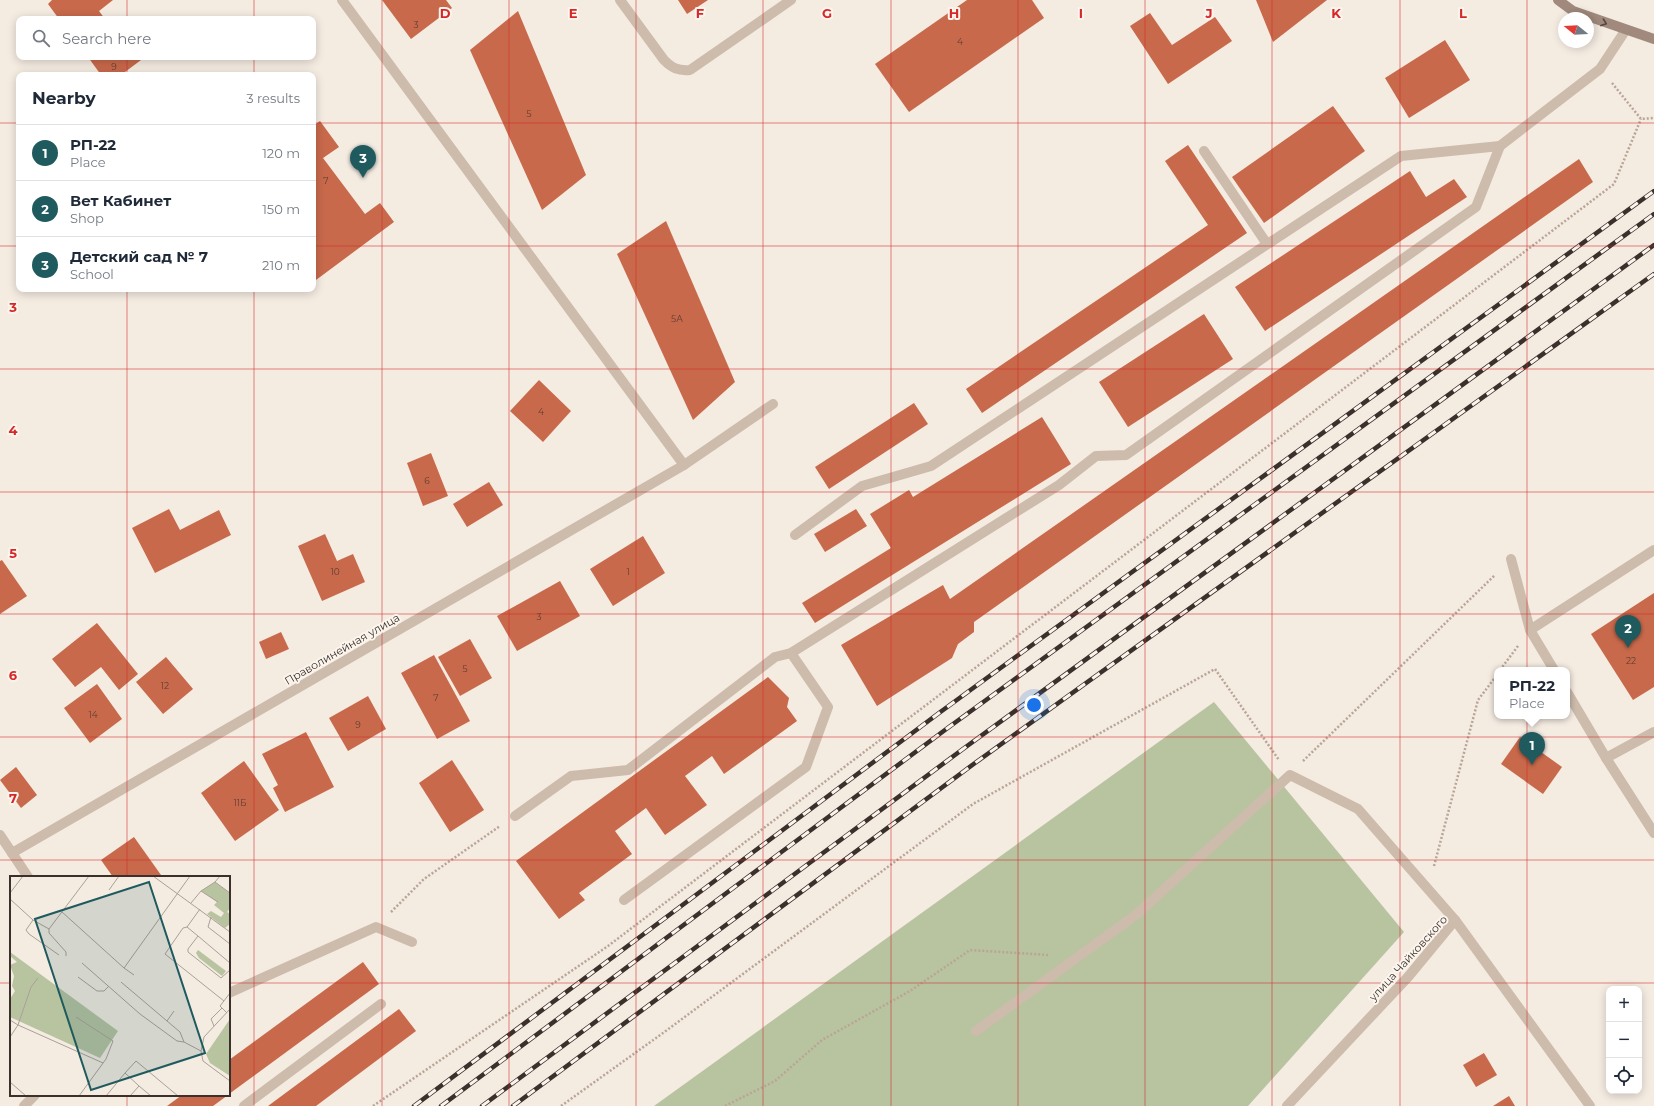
<!DOCTYPE html>
<html lang="en">
<head>
<meta charset="utf-8">
<style>
	body { margin:0; font-family:Montserrat,sans-serif; background:#f2f2f3; color:#1f2937 }
	.controls { position:absolute; right:12px; bottom:12px; display:grid; overflow:hidden; border-radius:8px; box-shadow:0 2px 10px #0003 }
	.controls button { width:36px; height:36px; display:grid; place-items:center; padding:0; border:0; border-bottom:1px solid #e0e1e3; background:#fff; color:#1f2937; font:20px sans-serif }
	.compass { position:absolute; left:1558px; top:12px; width:36px; height:36px; border-radius:50%; background:#fff; box-shadow:0 2px 10px #0003; rotate:288deg }
	.you { position:absolute; left:1034px; top:705px; width:14px; height:14px; margin:-10px; border:3px solid #fff; border-radius:50%; background:#1a73e8; box-shadow:0 0 0 6px #1a73e833 }
	.badge { display:grid; place-items:center; width:26px; height:26px; border-radius:50%; background:#1f5a5e; color:#fff; font-size:13px; font-weight:700 }
	.pin { position:absolute; translate:-50% -33px; filter:drop-shadow(0 1px 2px #0008) }
	.pin::after { content:''; position:absolute; top:21px; width:14px; height:12px; background:inherit; clip-path:polygon(0 0,100% 0,50% 100%) }
	.popup { position:absolute; left:1494px; top:667px; width:76px; height:52px; box-sizing:border-box; display:grid; place-content:center; border-radius:8px; background:#fff; filter:drop-shadow(0 1px 3px #0005); font-size:13px; white-space:nowrap; color:#747a83 }
	.popup b { font-size:15px; color:#1f2937 }
	.popup::after { content:''; position:absolute; left:50%; top:100%; margin-left:-8px; border:8px solid transparent; border-top-color:#fff }
	.list { margin:0; padding:0; list-style:none }
	h2 { display:flex; justify-content:space-between; align-items:center; height:52px; margin:0; padding:0 16px; font-size:17px }
	h2 small { font-size:13px; font-weight:400; color:#747a83 }
	.list li { display:grid; grid-template-columns:26px 1fr auto; gap:12px; align-items:center; box-sizing:border-box; height:56px; padding:0 16px; border-top:1px solid #e0e1e3 }
	.list b { display:block; font-size:15px; white-space:nowrap }
	.list p { margin:0; font-size:13px; white-space:nowrap; color:#747a83 }
	.list em { font-size:13px; font-style:normal; color:#747a83 }
	.icon { flex:none; width:22px; height:22px; fill:none; stroke:currentColor; stroke-width:2; stroke-linecap:round; stroke-linejoin:round }
	.map { position:relative; flex:none; width:1654px; height:1106px; overflow:hidden }
	.search { position:absolute; background:#fff; box-shadow:0 2px 10px #0003; left:16px; top:16px; width:300px; height:44px; display:flex; align-items:center; gap:10px; box-sizing:border-box; padding:0 14px; border-radius:8px; color:#747a83; font-size:15px }
	.panel { position:absolute; background:#fff; box-shadow:0 2px 10px #0003; left:16px; top:72px; width:300px; height:220px; border-radius:8px }
	.map>svg:first-child { display:block }
</style>
</head>
<body>
<div class="map">
<svg width="1654" height="1106" viewBox="0 0 1654 1106">
	<rect width="100%" height="100%" fill="#f4ebe1"/>
	<!-- green -->
	<polygon fill="#b8c4a0" points="1214,702 1404,932 1248,1106 654,1106"/>
	<!-- building -->
	<g fill="#c8694b">
		<polygon points="52,0 113,0 99,11 105,19 59,19 48,4"/>
		<polygon points="382,0 446,0 452,8 411,39"/>
		<polygon points="678,0 708,0 687,14"/>
		<polygon points="967,0 1032,0 1044,18 909,112 875,64"/>
		<polygon points="1256,0 1327,0 1273,42"/>
		<polygon points="518,11 586,175 542,210 470,50"/>
		<polygon points="1150,13 1172,45 1215,17 1232,41 1168,84 1130,26"/>
		<polygon points="1445,40 1470,80 1409,118 1385,78"/>
		<polygon points="88,57 145,57 121,75 101,75"/>
		<polygon points="1333,106 1365,151 1264,223 1232,177"/>
		<polygon points="320,121 339,147 323,158 365,214 380,203 394,222 316,280 313,276 313,126"/>
		<polygon points="1188,145 1247,233 982,413 966,389 1208,225 1165,161"/>
		<polygon points="1579,159 1593,182 974,622 974,632 958,644 952,658 877,706 841,645 943,585 950,599"/>
		<polygon points="1410,171 1426,197 1454,179 1467,197 1265,331 1235,287"/>
		<polygon points="666,221 735,382 693,420 617,254"/>
		<polygon points="1204,314 1233,359 1128,427 1099,382"/>
		<polygon points="539,380 571,411 543,442 510,411"/>
		<polygon points="914,403 928,424 829,489 815,467"/>
		<polygon points="1042,417 1071,464 815,623 802,603 891,548 870,514 909,490 913,497"/>
		<polygon points="431,453 448,496 423,506 407,463"/>
		<polygon points="489,482 503,505 467,527 453,504"/>
		<polygon points="169,509 180,530 219,510 231,535 155,573 132,528"/>
		<polygon points="856,509 867,526 825,552 814,534"/>
		<polygon points="325,534 337,561 353,554 365,582 322,601 298,546"/>
		<polygon points="643,536 665,573 613,606 590,569"/>
		<polygon points="2,560 27,596 0,614 0,561"/>
		<polygon points="560,581 580,616 517,651 497,616"/>
		<polygon points="1654,593 1654,687 1633,700 1591,634"/>
		<polygon points="97,623 138,674 119,690 101,667 75,687 52,659"/>
		<polygon points="281,632 289,649 266,659 259,642"/>
		<polygon points="470,639 492,678 460,696 438,657"/>
		<polygon points="434,655 470,721 437,739 401,673"/>
		<polygon points="166,657 193,689 163,714 136,682"/>
		<polygon points="768,677 789,698 787,707 797,721 724,774 712,756 685,776 707,805 665,835 646,808 615,831 632,854 579,893 585,900 559,919 516,861"/>
		<polygon points="97,684 122,719 90,743 64,708"/>
		<polygon points="368,696 386,729 348,751 329,718"/>
		<polygon points="306,732 334,787 285,812 273,788 278,785 262,754"/>
		<polygon points="1520,737 1562,767 1543,794 1501,764"/>
		<polygon points="452,760 484,810 450,832 419,783"/>
		<polygon points="244,761 279,810 235,841 201,793"/>
		<polygon points="16,767 37,795 21,808 0,780"/>
		<polygon points="134,837 161,875 159,877 113,877 101,860"/>
		<polygon points="363,962 379,984 229,1094 229,1060"/>
		<polygon points="399,1009 416,1031 316,1106 268,1106"/>
		<polygon points="1484,1053 1497,1075 1476,1087 1463,1065"/>
		<polygon points="182,1095 228,1095 213,1106 167,1106"/>
		<polygon points="1509,1096 1515,1106 1493,1106"/>
	</g>
	<g fill="none" stroke-linecap="round" stroke-linejoin="round">
		<!-- path -->
		<g stroke="#b9a596" stroke-width="2.5" stroke-dasharray="2 2" stroke-linecap="butt">
			<polyline points="1612,83 1641,119 1654,118"/>
			<polyline points="1500,670 1518,646"/>
			<polyline points="1303,761 1495,575"/>
			<polyline points="1434,866 1478,700 1497,675"/>
			<polyline points="391,912 424,879 500,826"/>
			<polyline points="373,1106 608,946 1614,184 1641,119"/>
			<polyline points="561,1106 663,1033 973,804 1215,669 1279,760"/>
			<polyline points="725,1106 775,1081 822,1040 910,991 970,950 1048,955"/>
		</g>
		<!-- lane -->
		<g stroke="#cdbbac" stroke-width="10">
			<polyline points="342,0 684,465 773,404"/>
			<path d="M620 0 664 60C672 68 678 71 690 70L791 0"/>
			<polyline points="1204,151 1267,244"/>
			<polyline points="795,535 862,486 931,466 1401,156 1500,146"/>
			<polyline points="1511,559 1530,630"/>
			<polyline points="1554,670 1530,630 1654,550"/>
			<polyline points="1567,692 1606,758"/>
			<polyline points="1654,732 1606,758 1654,833"/>
			<polyline points="515,816 571,776 628,770 775,657 791,653 1059,485 1096,456 1126,455 1476,207 1500,146 1544,112 1600,69 1625,31"/>
			<polyline points="624,900 806,767 828,707 791,653"/>
			<polyline points="229,993 376,927 412,942"/>
			<polyline points="244,1106 381,1004"/>
		</g>
		<!-- street -->
		<g stroke="#cdbbac" stroke-width="10">
			<polyline points="0,835 28,877"/>
			<polyline points="12,853 684,465"/>
			<polyline points="976,1031 1137,914 1290,775 1358,809 1455,920 1590,1106"/>
			<polyline points="24,1106 35,1095"/>
			<polyline points="1287,1106 1408,977 1455,920"/>
		</g>
		<!-- secondary -->
		<polyline stroke="#a18a7d" stroke-width="10" points="1558,0 1573,11 1654,39"/>
		<defs>
			<g id="rail">
				<polyline points="414,1106 939,713 1654,191"/>
				<polyline points="441,1106 949,727 1654,214"/>
				<polyline points="482,1106 963,749 1654,245"/>
				<polyline points="513,1106 975,763 1654,274"/>
			</g>
		</defs>
		<!-- rail casing -->
		<use href="#rail" stroke="#3b302b" stroke-width="4.5"/>
		<!-- rail -->
		<use href="#rail" stroke="#fbf5ee" stroke-width="3" stroke-dasharray="9" stroke-linecap="butt"/>
	</g>
	<!-- one-way arrows -->
	<defs><path id="oneway-chevron" d="M-2-3.5L2.5 0L-2 3.5" fill="none" stroke-width="1.6" stroke-linecap="round" stroke-linejoin="round"/></defs>
	<use stroke="#544640" href="#oneway-chevron" transform="translate(1604 23) rotate(20)"/>
	<!-- grid -->
	<path fill="none" stroke="#d62828" stroke-width="1" stroke-opacity="0.55" d="M127 0V19M254 0V19M382 0V1106M509 0V1106M636 0V1106M763 0V1106M891 0V1106M1018 0V1106M1145 0V1106M1272 0V1106M1400 0V1106M1527 0V1106M127 57V75M254 57V75M0 123H19M313 123H1654M0 246H19M313 246H1654M127 289V877M254 289V1106M0 369H1654M0 492H1654M0 614H1654M0 737H1654M0 860H1654M0 983H11M229 983H1654M127 1095V1106"/>
	<g text-anchor="middle" dominant-baseline="central" stroke-width="4" stroke-linejoin="round" paint-order="stroke">
		<!-- number labels -->
		<g font-size="9" fill="#5e3e33">
			<text x="416" y="24">3</text>
			<text x="960" y="41">4</text>
			<text x="114" y="66">9</text>
			<text x="529" y="113">5</text>
			<text x="326" y="180">7</text>
			<text x="677" y="318">5А</text>
			<text x="541" y="411">4</text>
			<text x="427" y="480">6</text>
			<text x="335" y="571">10</text>
			<text x="628" y="571">1</text>
			<text x="539" y="616">3</text>
			<text x="1631" y="660">22</text>
			<text x="465" y="668">5</text>
			<text x="165" y="685">12</text>
			<text x="436" y="697">7</text>
			<text x="93" y="714">14</text>
			<text x="358" y="724">9</text>
			<text x="240" y="802">11Б</text>
		</g>
		<!-- street labels -->
		<g font-size="11" fill="#3b302b" stroke="#fbf5ee">
			<text transform="translate(342 649) rotate(-30)">Праволинейная улица</text>
			<text transform="translate(1408 958) rotate(-48)">улица Чайковского</text>
		</g>
	</g>
	<!-- overview -->
	<g transform="translate(10 876)">
		<rect width="220" height="220" fill="#f4ebe1"/>
		<path d="M205 6 220 17V32L217 36 220 38V48L215 52 197 38 201 35 211 41 214 37 204 29 207 26 191 15ZM188 74 216 95 212 100 189 82 186 77ZM0 76 108 155 90 182 0 141V123L5 115 2 110 4 100 0 89 7 86 0 80ZM220 143V200L200 187 196 178Z" fill="#b8c4a0"/>
		<path fill="none" stroke="#aaa098" stroke-width="1" d="M143 0 220 56M210 0 205 6 220 17M99 14 109 0M191 15 208 26M0 17 13 0M0 23 23 44 39 53V57L56 76V80M181 27 191 15 205 6M52 36 114 92M201 41 198 51 220 68M23 44 16 54 19 58 49 79M177 51 190 33M39 53 79 0M188 60 220 87M72 87 130 138 167 165 174 166 191 175M124 99 114 92 180 0M68 101 87 115H94L99 110M111 106 170 156 174 166M214 125 155 78 173 52 177 51 188 60 178 73V76L211 102 220 94M220 133 194 161 191 175 193 185 220 205M217 137 210 130 220 117M66 141 103 165 96 183 69 220M0 144 8 149 21 111 28 102M157 145 164 135M204 150 201 143 212 132M0 161 8 149 93 187M115 197 126 185 168 220M0 206 16 220M96 220 115 197 129 210M120 220 129 210 141 220"/>
		<path fill="#1f5a5e" fill-opacity="0.15" stroke="#1f5a5e" stroke-width="2" d="M139 6 195 177 81 214 25 43Z"/>
		<rect width="220" height="220" fill="none" stroke="#3b302b" stroke-width="2"/>
	</g>
	<g font-size="13" text-anchor="middle" font-weight="bold" fill="#d62828" stroke="#fbf5ee" stroke-width="4" stroke-linejoin="round" paint-order="stroke">
		<text x="445" y="18">D</text>
		<text x="573" y="18">E</text>
		<text x="700" y="18">F</text>
		<text x="827" y="18">G</text>
		<text x="954" y="18">H</text>
		<text x="1081" y="18">I</text>
		<text x="1209" y="18">J</text>
		<text x="1336" y="18">K</text>
		<text x="1463" y="18">L</text>
		<text x="13" y="312">3</text>
		<text x="13" y="435">4</text>
		<text x="13" y="558">5</text>
		<text x="13" y="680">6</text>
		<text x="13" y="803">7</text>
	</g>
</svg>
<div class="controls">
<button>+</button>
<button>−</button>
<button><svg class="icon" aria-label="locate" viewBox="0 0 24 24"><circle cx="12" cy="12" r="6"/><path d="M12 2v4M12 18v4M2 12h4M18 12h4"/></svg></button>
</div>
<svg class="compass" viewBox="-18 -18 36 36"><path d="M0-13l5 13h-10z" fill="#e53935"/><path d="M0 13l5-13h-10z" fill="#747a83"/></svg>
<div class="you"></div>
<div class="pin badge" style="left:1532px;top:765px">1</div>
<div class="popup"><b>РП-22</b>Place</div>
<div class="pin badge" style="left:1628px;top:648px">2</div>
<div class="pin badge" style="left:363px;top:178px">3</div>
<div class="search"><svg class="icon" aria-label="search" viewBox="0 0 24 24"><circle cx="10" cy="10" r="6"/><path d="M15 15l6 6"/></svg>Search here</div>
<section class="panel">
<h2>Nearby<small>3 results</small></h2>
<ul class="list">
<li><span class="badge">1</span><div><b>РП-22</b><p>Place</p></div><em>120 m</em></li>
<li><span class="badge">2</span><div><b>Вет Кабинет</b><p>Shop</p></div><em>150 m</em></li>
<li><span class="badge">3</span><div><b>Детский сад № 7</b><p>School</p></div><em>210 m</em></li>
</ul>
</section>
</div>
</body>
</html>
